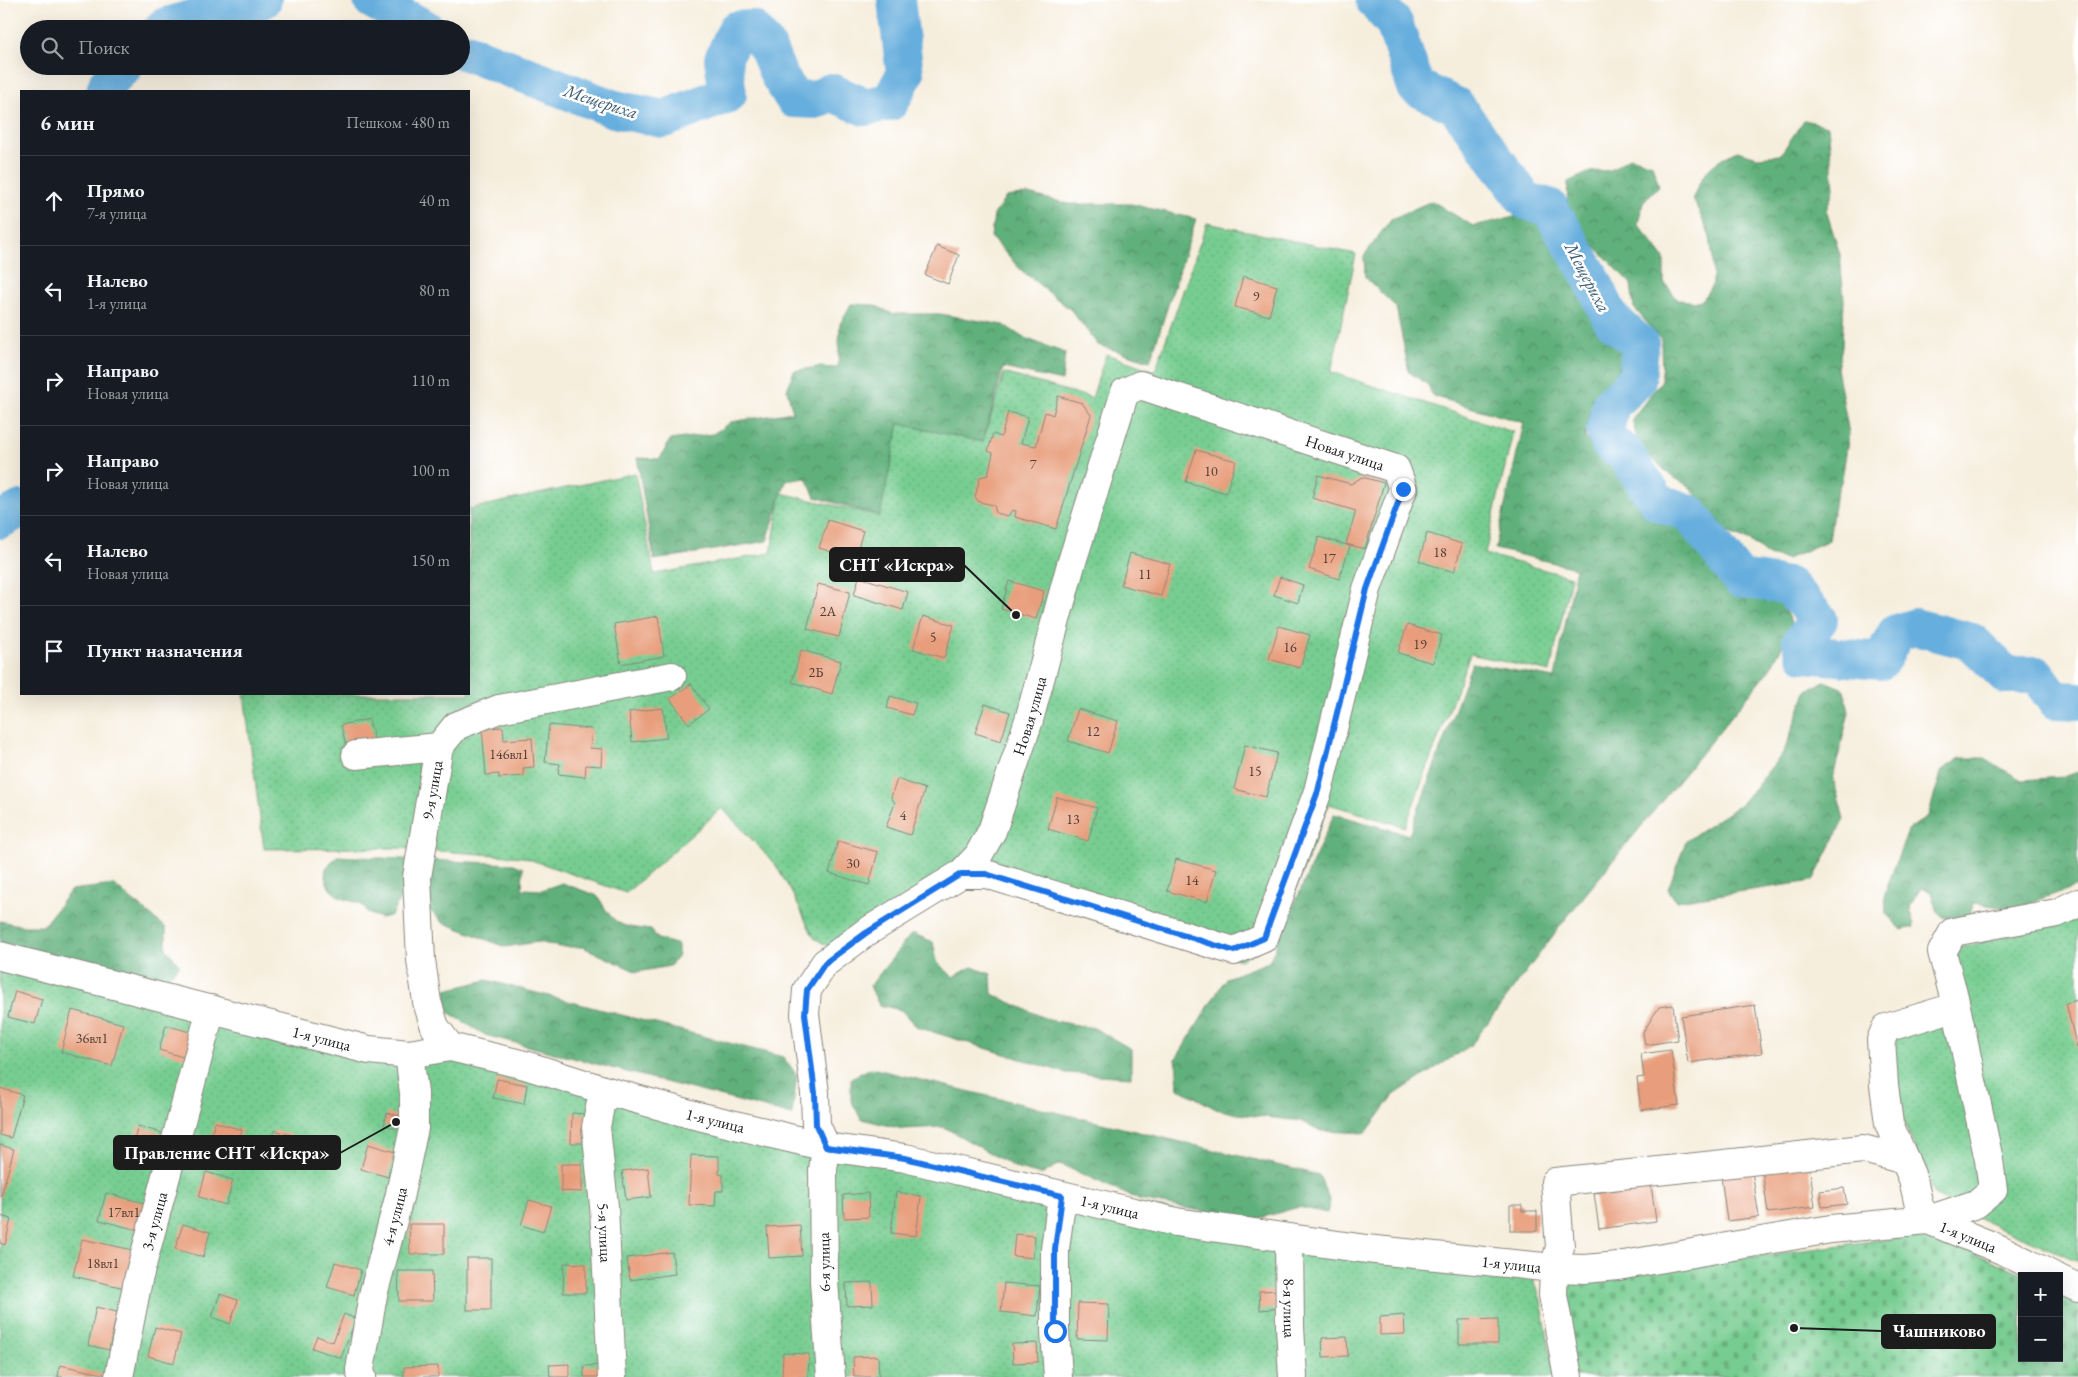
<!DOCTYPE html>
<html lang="ru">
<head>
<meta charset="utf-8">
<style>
	body { margin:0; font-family:"EB Garamond",serif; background:#242831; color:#f1f3f6 }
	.controls { position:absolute; right:15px; bottom:15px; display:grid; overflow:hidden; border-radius:0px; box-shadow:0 5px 20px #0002 }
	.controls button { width:45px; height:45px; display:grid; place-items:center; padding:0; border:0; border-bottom:1px solid #363941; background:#171b24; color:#f1f3f6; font:25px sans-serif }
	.stop { position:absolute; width:15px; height:15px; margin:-11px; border:4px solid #1a73e8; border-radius:50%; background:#fff }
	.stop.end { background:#1a73e8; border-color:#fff; box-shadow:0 1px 5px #0008 }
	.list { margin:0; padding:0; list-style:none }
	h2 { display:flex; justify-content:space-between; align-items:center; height:65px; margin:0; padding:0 20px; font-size:21px }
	h2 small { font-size:16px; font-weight:400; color:#9ea1a6 }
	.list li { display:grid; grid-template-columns:32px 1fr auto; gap:15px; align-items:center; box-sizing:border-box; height:90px; padding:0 20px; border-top:1px solid #363941 }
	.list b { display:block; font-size:19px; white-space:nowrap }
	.list p { margin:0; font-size:16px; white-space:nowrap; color:#9ea1a6 }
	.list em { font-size:16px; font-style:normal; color:#9ea1a6 }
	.icon { flex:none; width:28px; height:28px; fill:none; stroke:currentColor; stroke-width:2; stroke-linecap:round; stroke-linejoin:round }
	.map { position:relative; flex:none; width:2078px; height:1377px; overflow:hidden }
	.search { position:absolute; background:#171b24; box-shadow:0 5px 20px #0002; left:20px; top:20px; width:450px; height:55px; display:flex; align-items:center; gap:12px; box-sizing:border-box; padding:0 18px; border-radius:28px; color:#9ea1a6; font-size:19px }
	.panel { position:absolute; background:#171b24; box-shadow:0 5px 20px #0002; left:20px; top:90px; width:450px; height:605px; border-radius:0px }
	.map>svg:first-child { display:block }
</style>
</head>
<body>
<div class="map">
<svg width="2078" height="1377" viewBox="0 0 2078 1377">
	<defs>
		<pattern id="forest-crowns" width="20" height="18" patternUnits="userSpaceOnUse" patternTransform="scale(1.25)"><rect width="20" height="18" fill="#61b07b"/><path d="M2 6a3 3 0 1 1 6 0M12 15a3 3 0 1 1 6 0" fill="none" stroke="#4f8e64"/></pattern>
		<pattern id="cemetery-stones" width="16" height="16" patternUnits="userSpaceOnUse" patternTransform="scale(1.25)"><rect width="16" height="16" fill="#77cd91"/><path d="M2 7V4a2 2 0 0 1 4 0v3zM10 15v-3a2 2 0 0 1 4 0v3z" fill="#66af7c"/></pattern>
		<pattern id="park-dots" width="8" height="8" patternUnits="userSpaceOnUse" patternTransform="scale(1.25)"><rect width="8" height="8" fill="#77cd91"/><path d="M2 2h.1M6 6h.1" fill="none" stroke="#66af7c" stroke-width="1.8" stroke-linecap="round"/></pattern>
	</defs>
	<rect width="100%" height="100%" fill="#fff"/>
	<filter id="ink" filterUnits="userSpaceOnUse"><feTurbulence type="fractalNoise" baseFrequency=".02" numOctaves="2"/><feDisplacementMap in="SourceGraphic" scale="10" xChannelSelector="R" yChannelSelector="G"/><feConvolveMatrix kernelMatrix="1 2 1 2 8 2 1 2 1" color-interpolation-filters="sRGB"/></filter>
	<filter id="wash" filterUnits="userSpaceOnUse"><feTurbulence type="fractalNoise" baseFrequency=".0096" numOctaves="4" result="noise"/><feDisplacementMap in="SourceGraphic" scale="20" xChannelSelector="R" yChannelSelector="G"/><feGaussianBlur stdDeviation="1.12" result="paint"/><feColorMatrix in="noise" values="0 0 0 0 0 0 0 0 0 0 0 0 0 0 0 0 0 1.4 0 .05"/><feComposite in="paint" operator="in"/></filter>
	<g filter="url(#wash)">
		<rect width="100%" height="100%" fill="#f6eedd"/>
		<!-- forest -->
		<g fill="url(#forest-crowns)" stroke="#3e664c">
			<path d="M1804 120 1828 126 1834 189 1826 210 1840 255 1844 300 1842 347 1837 368 1849 434 1842 479 1835 498 1829 540 1787 559 1767 555 1750 541 1729 533 1689 486 1671 476 1639 446 1632 419 1662 380 1661 339 1634 308 1631 284 1588 239 1567 204 1568 182 1590 172 1611 170 1630 157 1652 164 1659 186 1643 202 1638 224 1664 258V282L1678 300 1700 302 1713 284V259L1710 237 1693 198C1703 171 1711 164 1737 151L1758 157 1780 155Z"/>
			<polygon points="1028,194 1069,204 1131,204 1196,219 1150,361 1098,345 1071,310 1021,270 991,237 994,215 1006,197"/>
			<polygon points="1432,201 1473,226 1519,216 1540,219 1606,330 1625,346 1616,378 1590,411 1585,437 1599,455 1620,462 1635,490 1645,503 1684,525 1731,585 1781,603 1793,626 1770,669 1567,917 1471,1045 1394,1095 1366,1133 1321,1131 1301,1121 1238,1114 1216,1109 1178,1088 1176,1059 1226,978 1269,962 1334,814 1409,835 1472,663 1555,678 1576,568 1495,549 1524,423 1433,396 1427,384 1409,372 1396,307 1365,277 1364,256 1391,219"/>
			<polygon points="851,304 874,305 893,314 940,314 1004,325 1022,337 1065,353 1062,381 1003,368 983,442 899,424 880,516 815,497 806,478 786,481 767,541 654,560 637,458 660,459 670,440 713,434 731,422 793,412 787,390 794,371 817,367 838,368 840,324"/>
			<polygon points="1824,681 1844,689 1849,712 1833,778 1844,819 1813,881 1676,901 1668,889 1686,841 1741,804 1784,752 1806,692"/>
			<polygon points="1960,758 1982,758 2022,780 2064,777 2078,772 2078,886 2012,909 1974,903 1969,916 1945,918 1937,912 1931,892 1921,888 1910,906 1914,927 1902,930 1886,914 1885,893 1908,830 1928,816 1942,770"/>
			<path d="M337 856 514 864 523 868 522 889 542 890 562 883 598 896C614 926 619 926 651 930L658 939 678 945V956L670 966 637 972 583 947H560L538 942 505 947 442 922 411 892 401 897 391 916 380 918 368 913 361 904 339 897 330 889 325 878 326 868Z"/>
			<polygon points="114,885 166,928 166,949 180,965 165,980 0,942 0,921 23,926 43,926 71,890"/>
			<polygon points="912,933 933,942 937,962 953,977 972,967 991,974 992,994 1049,1020 1094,1028 1131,1049 1131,1077 1066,1073 917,1027 901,1010 879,1005 870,986"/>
			<polygon points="487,980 783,1057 797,1075 792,1115 485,1035 448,1012 446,990"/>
			<polygon points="871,1068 1319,1175 1330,1201 1327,1213 1299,1207 1253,1220 1139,1200 1060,1164 1041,1175 1018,1169 944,1127 903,1129 861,1119 851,1100 851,1078"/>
		</g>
		<!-- cemetery -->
		<polygon fill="url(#cemetery-stones)" stroke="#4a7456" points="1917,1235 1942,1239 2029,1276 2022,1276 2022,1358 2059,1358 2059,1289 2078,1298 2078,1377 1575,1377 1558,1289 1585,1279"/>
		<!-- park -->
		<g fill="url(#park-dots)" stroke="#4a7456">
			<polygon points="1207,223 1356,254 1331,372 1513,432 1485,554 1571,577 1550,672 1470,654 1405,827 1329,804 1276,942 1240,960 972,874 846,956 814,938 793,895 775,864 722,808 626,893 523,857 397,848 264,849 244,694 469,694 469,509 635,473 654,574 771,553 781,493 880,516 899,424 983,442 1004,373 1092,398 1106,354 1155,371"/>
			<polygon points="2078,916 2078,1261 1958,1210 1934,1194 1895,1101 1890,1035 1964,1024 1953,949 2058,924"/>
			<polygon points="0,966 444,1057 840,1155 1530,1269 1541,1300 1555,1377 0,1377"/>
		</g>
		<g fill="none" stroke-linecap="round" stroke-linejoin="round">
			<!-- river -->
			<g stroke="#66aedd" stroke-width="38">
				<polyline points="372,0 426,29"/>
				<polyline points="1374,0 1394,23 1416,87 1456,106 1526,201 1549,207 1592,279 1611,319 1640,344 1637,380 1611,404 1605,431 1609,443 1623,451 1658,502 1689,513 1740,579 1789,586 1819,620 1801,642 1805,654 1881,661 1896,633 1915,627 1972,642 2006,675 2037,675 2055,700 2078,701"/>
				<polyline points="162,29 165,26 263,0"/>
				<polyline points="461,50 614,109 664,119 728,94 723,59 736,30 752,29 767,47 779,76 794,99 815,100 831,92 865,107 890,102 905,74 896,0"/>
				<polyline points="105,91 108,82 124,66"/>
				<polyline points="0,520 21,509"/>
			</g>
		</g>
		<g id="blocks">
			<!-- building -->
			<g fill="#e89e7b">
				<polygon points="937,246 959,255 948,284 925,275"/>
				<polygon points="1243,276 1277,286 1269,316 1235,307"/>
				<polygon points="1058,396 1082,403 1091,415 1056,529 1015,517 1016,511 1012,510 1008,516 996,513 994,505 979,502 975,497 980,477 988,475 993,453 988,451 993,434 1001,437 1008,412 1028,417 1021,443 1036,446 1045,412 1053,415"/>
				<polygon points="1196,450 1236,461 1226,493 1186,482"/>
				<polygon points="1318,475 1351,484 1362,477 1384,483 1365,549 1346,544 1356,511 1312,498"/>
				<polygon points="828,520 863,531 855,559 819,548"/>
				<polygon points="1427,533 1462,544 1454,572 1419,561"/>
				<polygon points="1319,537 1350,546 1339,579 1309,569"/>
				<polygon points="1130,553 1170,564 1161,596 1121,585"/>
				<polygon points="859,577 908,592 903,610 854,595"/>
				<polygon points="1280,577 1303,585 1298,603 1274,595"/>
				<polygon points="1009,581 1044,591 1036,619 1001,609"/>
				<polygon points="818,584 850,592 839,637 807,629"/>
				<polygon points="658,616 664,656 621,664 614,624"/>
				<polygon points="923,616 954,625 944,658 913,649"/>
				<polygon points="1407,625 1442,635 1433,663 1398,653"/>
				<polygon points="1279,626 1310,635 1300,668 1269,659"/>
				<polygon points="801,650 841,661 832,694 792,682"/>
				<polygon points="691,684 709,709 689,724 670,699"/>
				<polygon points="890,696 916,703 912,715 887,708"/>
				<polygon points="985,704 1010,712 1001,741 975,733"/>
				<polygon points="663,708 667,738 632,742 629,712"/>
				<polygon points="1078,709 1118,721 1108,753 1068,741"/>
				<polygon points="369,719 374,740 346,746 341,725"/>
				<polygon points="549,725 592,729 590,748 602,749 601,766 586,765 585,777 558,774 560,764 545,762"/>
				<polygon points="503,727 504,740 532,738 534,767 523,768 524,776 499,778 499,774 486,775 482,728"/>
				<polygon points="1245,745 1277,753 1266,797 1234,789"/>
				<polygon points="897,779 925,789 910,835 886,827 895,803 891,797"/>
				<polygon points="1057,797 1097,808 1088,841 1048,829"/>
				<polygon points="838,841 878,852 869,885 829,873"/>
				<polygon points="1176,859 1216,870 1207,902 1167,891"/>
				<polygon points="15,991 42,999 35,1024 8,1017"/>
				<polygon points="2078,1000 2078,1047 2077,1048 2066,1003"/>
				<polygon points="1673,1005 1678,1040 1645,1045 1643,1032 1659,1007"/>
				<polygon points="1755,1005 1762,1053 1688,1063 1681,1016"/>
				<polygon points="72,1010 123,1024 112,1066 61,1052"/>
				<polygon points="166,1025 193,1033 186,1058 159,1050"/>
				<polygon points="1671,1050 1679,1105 1641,1110 1637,1078 1644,1077 1641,1054"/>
				<polygon points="497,1079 527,1085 524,1104 493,1098"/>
				<polygon points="0,1088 23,1095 11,1138 0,1135"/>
				<polygon points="387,1113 408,1118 404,1131 384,1125"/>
				<polygon points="572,1113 586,1114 586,1143 571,1143"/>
				<polygon points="215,1122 242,1130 234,1155 208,1147"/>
				<polygon points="138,1126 165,1134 158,1159 131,1151"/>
				<polygon points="274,1130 301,1138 294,1163 267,1155"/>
				<polygon points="368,1144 395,1152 388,1177 361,1169"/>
				<polygon points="0,1145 14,1149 1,1197 0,1197"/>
				<polygon points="691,1155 719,1156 719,1174 723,1175 723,1191 716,1191 715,1206 689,1205"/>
				<polygon points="1809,1162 1815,1207 1768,1213 1762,1169"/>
				<polygon points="561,1164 582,1164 582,1192 561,1191"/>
				<polygon points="648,1168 651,1197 626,1200 622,1171"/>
				<polygon points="1752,1171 1759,1217 1727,1221 1721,1176"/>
				<polygon points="206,1172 233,1180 226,1205 199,1197"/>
				<polygon points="1651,1185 1656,1221 1599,1229 1594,1193"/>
				<polygon points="1844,1188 1847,1204 1822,1207 1820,1191"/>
				<polygon points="896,1192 921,1196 916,1236 891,1233"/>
				<polygon points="106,1193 148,1204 142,1231 99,1220"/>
				<polygon points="868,1193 869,1217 844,1218 843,1195"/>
				<polygon points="529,1200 551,1206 543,1232 521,1225"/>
				<polygon points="1510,1205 1522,1205 1522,1211 1537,1211 1537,1231 1510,1231"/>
				<polygon points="0,1216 11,1219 5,1245 0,1243"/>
				<polygon points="183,1224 210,1232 203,1257 175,1249"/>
				<polygon points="409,1224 444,1224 444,1254 410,1254"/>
				<polygon points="800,1225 802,1256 769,1258 767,1227"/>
				<polygon points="1015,1234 1035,1236 1033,1258 1013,1256"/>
				<polygon points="82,1239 133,1250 125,1288 73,1276"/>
				<polygon points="672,1252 675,1274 630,1280 627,1258"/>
				<rect x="467" y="1258" width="24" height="52"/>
				<polygon points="335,1262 361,1270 354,1295 327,1287"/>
				<polygon points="564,1263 586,1264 586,1293 563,1293"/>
				<polygon points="398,1271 432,1271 433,1301 399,1301"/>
				<polygon points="872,1282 873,1305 847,1306 846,1283"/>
				<polygon points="1004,1283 1040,1286 1037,1316 1001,1312"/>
				<polygon points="1284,1290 1285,1308 1260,1310 1259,1291"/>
				<polygon points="220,1294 238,1300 230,1324 212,1317"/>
				<polygon points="1078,1303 1109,1304 1108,1340 1077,1339"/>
				<polygon points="96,1307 117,1312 109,1350 88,1345"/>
				<polygon points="344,1314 356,1319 341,1358 312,1348 317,1336 333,1342"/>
				<polygon points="1404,1315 1405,1334 1380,1335 1380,1317"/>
				<polygon points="1498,1319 1498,1344 1459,1344 1459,1320"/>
				<polygon points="155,1327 181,1334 174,1363 148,1356"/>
				<polygon points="1347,1337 1348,1356 1323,1357 1322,1338"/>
				<polygon points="1037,1343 1038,1362 1013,1363 1012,1344"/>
				<polygon points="783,1353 809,1354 808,1377 782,1377"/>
				<polygon points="878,1356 879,1377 854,1377 853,1357"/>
				<polygon points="569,1364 569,1377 550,1377 549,1365"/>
				<polygon points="60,1365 112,1376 112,1377 58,1377"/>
				<polygon points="607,1365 608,1377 584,1377 584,1366"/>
				<polygon points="438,1366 438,1377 404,1377 404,1367"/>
			</g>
		</g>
	</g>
	<g filter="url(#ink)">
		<use href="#blocks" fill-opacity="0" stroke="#89857c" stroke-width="1"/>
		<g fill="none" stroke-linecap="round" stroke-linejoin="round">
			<defs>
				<g id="minor">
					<polyline points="356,755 439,747"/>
					<path id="s1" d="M0 956 369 1050 409 1054 450 1047 525 1065 607 1091 694 1115 826 1147 905 1158 1176 1222 1366 1249 1554 1268 1585 1269 1618 1266 1831 1229 1928 1220 2002 1250 2053 1276"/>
					<polyline points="1954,997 1989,1160 1993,1190 1976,1204 1928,1220 1919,1206 1913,1179 1889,1124 1884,1085 1881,1040 1886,1028 1945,1010 1951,1005 1954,997 1942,952 1953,932 2057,913 2078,903"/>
					<path id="s2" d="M450 1047 435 1027 427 1002 421 960 417 877 439 747 456 726 499 709 672 676"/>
					<path id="s3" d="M607 1091 600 1106 596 1127 604 1206 612 1377"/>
					<path id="s4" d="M1289 1238 1290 1327 1293 1377"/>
					<polyline points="2059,1279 2078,1288"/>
					<path id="s5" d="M119 1377 138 1280 211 1009"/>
					<path id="s6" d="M362 1377 360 1370 373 1295 399 1198 414 1128V1093L409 1054"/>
					<path id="s7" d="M831 1377 824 1281 823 1170 826 1147 816 1125 815 1093 805 1014 807 990 825 963 865 933 961 874 978 856 992 831 1029 720 1070 568 1125 392 1140 385 1396 469 1403 489 1367 589 1318 791 1264 938 1234 951 986 874H961"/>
					<polyline points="1058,1377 1055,1331 1055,1249 1062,1196"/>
					<polyline points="1568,1377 1553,1295 1554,1268 1560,1247 1555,1182 1863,1149 1905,1160"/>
				</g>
			</defs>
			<!-- minor casing -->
			<use href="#minor" stroke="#89857c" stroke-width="30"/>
			<!-- minor -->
			<use href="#minor" stroke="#fff" stroke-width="28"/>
		</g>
	</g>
	<g fill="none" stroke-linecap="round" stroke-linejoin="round" filter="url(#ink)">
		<!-- route -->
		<polyline stroke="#1a73e8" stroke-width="6" points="1055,1331 1055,1249 1062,1196 905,1158 826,1147 816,1125 815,1093 805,1014 807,990 825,963 866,933 961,874 986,874 1234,951 1264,938 1318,791 1367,589 1403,489"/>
	</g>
	<g text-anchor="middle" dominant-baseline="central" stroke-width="5" stroke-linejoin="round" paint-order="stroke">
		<!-- number labels -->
		<g font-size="14" fill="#4f3c34">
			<text x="1256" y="296">9</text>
			<text x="1033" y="464">7</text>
			<text x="1211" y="471">10</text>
			<text x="1440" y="552">18</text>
			<text x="1329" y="558">17</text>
			<text x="1145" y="574">11</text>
			<text x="828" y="611">2А</text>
			<text x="933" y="637">5</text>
			<text x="1420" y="644">19</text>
			<text x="1290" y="647">16</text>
			<text x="816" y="672">2Б</text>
			<text x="1093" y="731">12</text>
			<text x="509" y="754">146вл1</text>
			<text x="1255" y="771">15</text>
			<text x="903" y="815">4</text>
			<text x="1073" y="819">13</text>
			<text x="853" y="863">30</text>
			<text x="1192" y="880">14</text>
			<text x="92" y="1038">36вл1</text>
			<text x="124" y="1212">17вл1</text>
			<text x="103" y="1263">18вл1</text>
		</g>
		<!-- street labels -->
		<g font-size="16" fill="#1c1c1c" stroke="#fff">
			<text stroke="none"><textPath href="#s7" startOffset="1330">Новая улица</textPath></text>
			<text stroke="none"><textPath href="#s7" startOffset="760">Новая улица</textPath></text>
			<text stroke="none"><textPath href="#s2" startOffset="265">9-я улица</textPath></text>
			<text stroke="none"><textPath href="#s1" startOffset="332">1-я улица</textPath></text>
			<text stroke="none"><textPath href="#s1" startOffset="738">1-я улица</textPath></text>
			<text stroke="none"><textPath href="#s1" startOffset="1142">1-я улица</textPath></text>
			<text stroke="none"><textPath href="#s6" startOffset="165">4-я улица</textPath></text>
			<text stroke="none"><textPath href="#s5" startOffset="160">3-я улица</textPath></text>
			<text stroke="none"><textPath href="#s3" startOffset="144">5-я улица</textPath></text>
			<text stroke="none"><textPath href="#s1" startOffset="2012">1-я улица</textPath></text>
			<text transform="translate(824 1262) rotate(-91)">6-я улица</text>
			<text stroke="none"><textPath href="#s1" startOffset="1548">1-я улица</textPath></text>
			<text stroke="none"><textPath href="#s4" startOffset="70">8-я улица</textPath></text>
		</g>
		<!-- water labels -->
		<g font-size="18" font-style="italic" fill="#3d5e73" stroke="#fff">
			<text transform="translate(601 101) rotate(18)">Мещериха</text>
			<text transform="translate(1588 277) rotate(62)">Мещериха</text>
		</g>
	</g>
	<!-- callouts -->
	<path fill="none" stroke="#1c1c1c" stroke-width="2" d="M1016 615L964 565M396 1122L340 1153M1794 1328L1882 1331"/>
	<g fill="#1c1c1c" stroke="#fff" stroke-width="2">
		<circle cx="1016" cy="615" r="5"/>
		<circle cx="396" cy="1122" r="5"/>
		<circle cx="1794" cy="1328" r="5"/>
	</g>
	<g fill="#1c1c1c" stroke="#1c1c1c" stroke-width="2">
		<rect x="830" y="548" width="134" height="33" rx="5"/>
		<rect x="114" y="1136" width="226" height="33" rx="5"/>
		<rect x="1882" y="1315" width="113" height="33" rx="5"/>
	</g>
	<g font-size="18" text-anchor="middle" font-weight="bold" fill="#fff">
		<text x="897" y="571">СНТ «Искра»</text>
		<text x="227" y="1159">Правление СНТ «Искра»</text>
		<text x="1939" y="1337">Чашниково</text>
	</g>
</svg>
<div class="controls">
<button>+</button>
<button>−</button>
</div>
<div class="stop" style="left:1055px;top:1331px"></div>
<div class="stop end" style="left:1403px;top:489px"></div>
<div class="search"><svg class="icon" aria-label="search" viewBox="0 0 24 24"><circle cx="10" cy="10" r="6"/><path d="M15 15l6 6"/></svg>Поиск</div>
<section class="panel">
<h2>6 мин<small>Пешком · 480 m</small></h2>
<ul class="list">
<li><svg class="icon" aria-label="ahead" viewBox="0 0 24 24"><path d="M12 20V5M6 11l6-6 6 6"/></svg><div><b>Прямо</b><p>7-я улица</p></div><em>40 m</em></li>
<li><svg class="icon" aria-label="left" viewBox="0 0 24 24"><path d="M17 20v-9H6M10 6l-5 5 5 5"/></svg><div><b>Налево</b><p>1-я улица</p></div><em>80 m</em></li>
<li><svg class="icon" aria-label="right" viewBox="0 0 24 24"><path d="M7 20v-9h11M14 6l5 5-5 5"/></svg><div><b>Направо</b><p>Новая улица</p></div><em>110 m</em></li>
<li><svg class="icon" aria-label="right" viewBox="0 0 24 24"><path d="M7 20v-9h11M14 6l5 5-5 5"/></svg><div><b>Направо</b><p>Новая улица</p></div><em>100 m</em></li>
<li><svg class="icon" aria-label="left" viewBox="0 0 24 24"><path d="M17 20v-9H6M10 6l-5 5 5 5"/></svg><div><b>Налево</b><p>Новая улица</p></div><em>150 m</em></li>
<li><svg class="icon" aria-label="arrive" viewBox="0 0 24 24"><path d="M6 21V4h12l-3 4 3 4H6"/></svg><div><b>Пункт назначения</b></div></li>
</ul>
</section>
</div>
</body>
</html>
